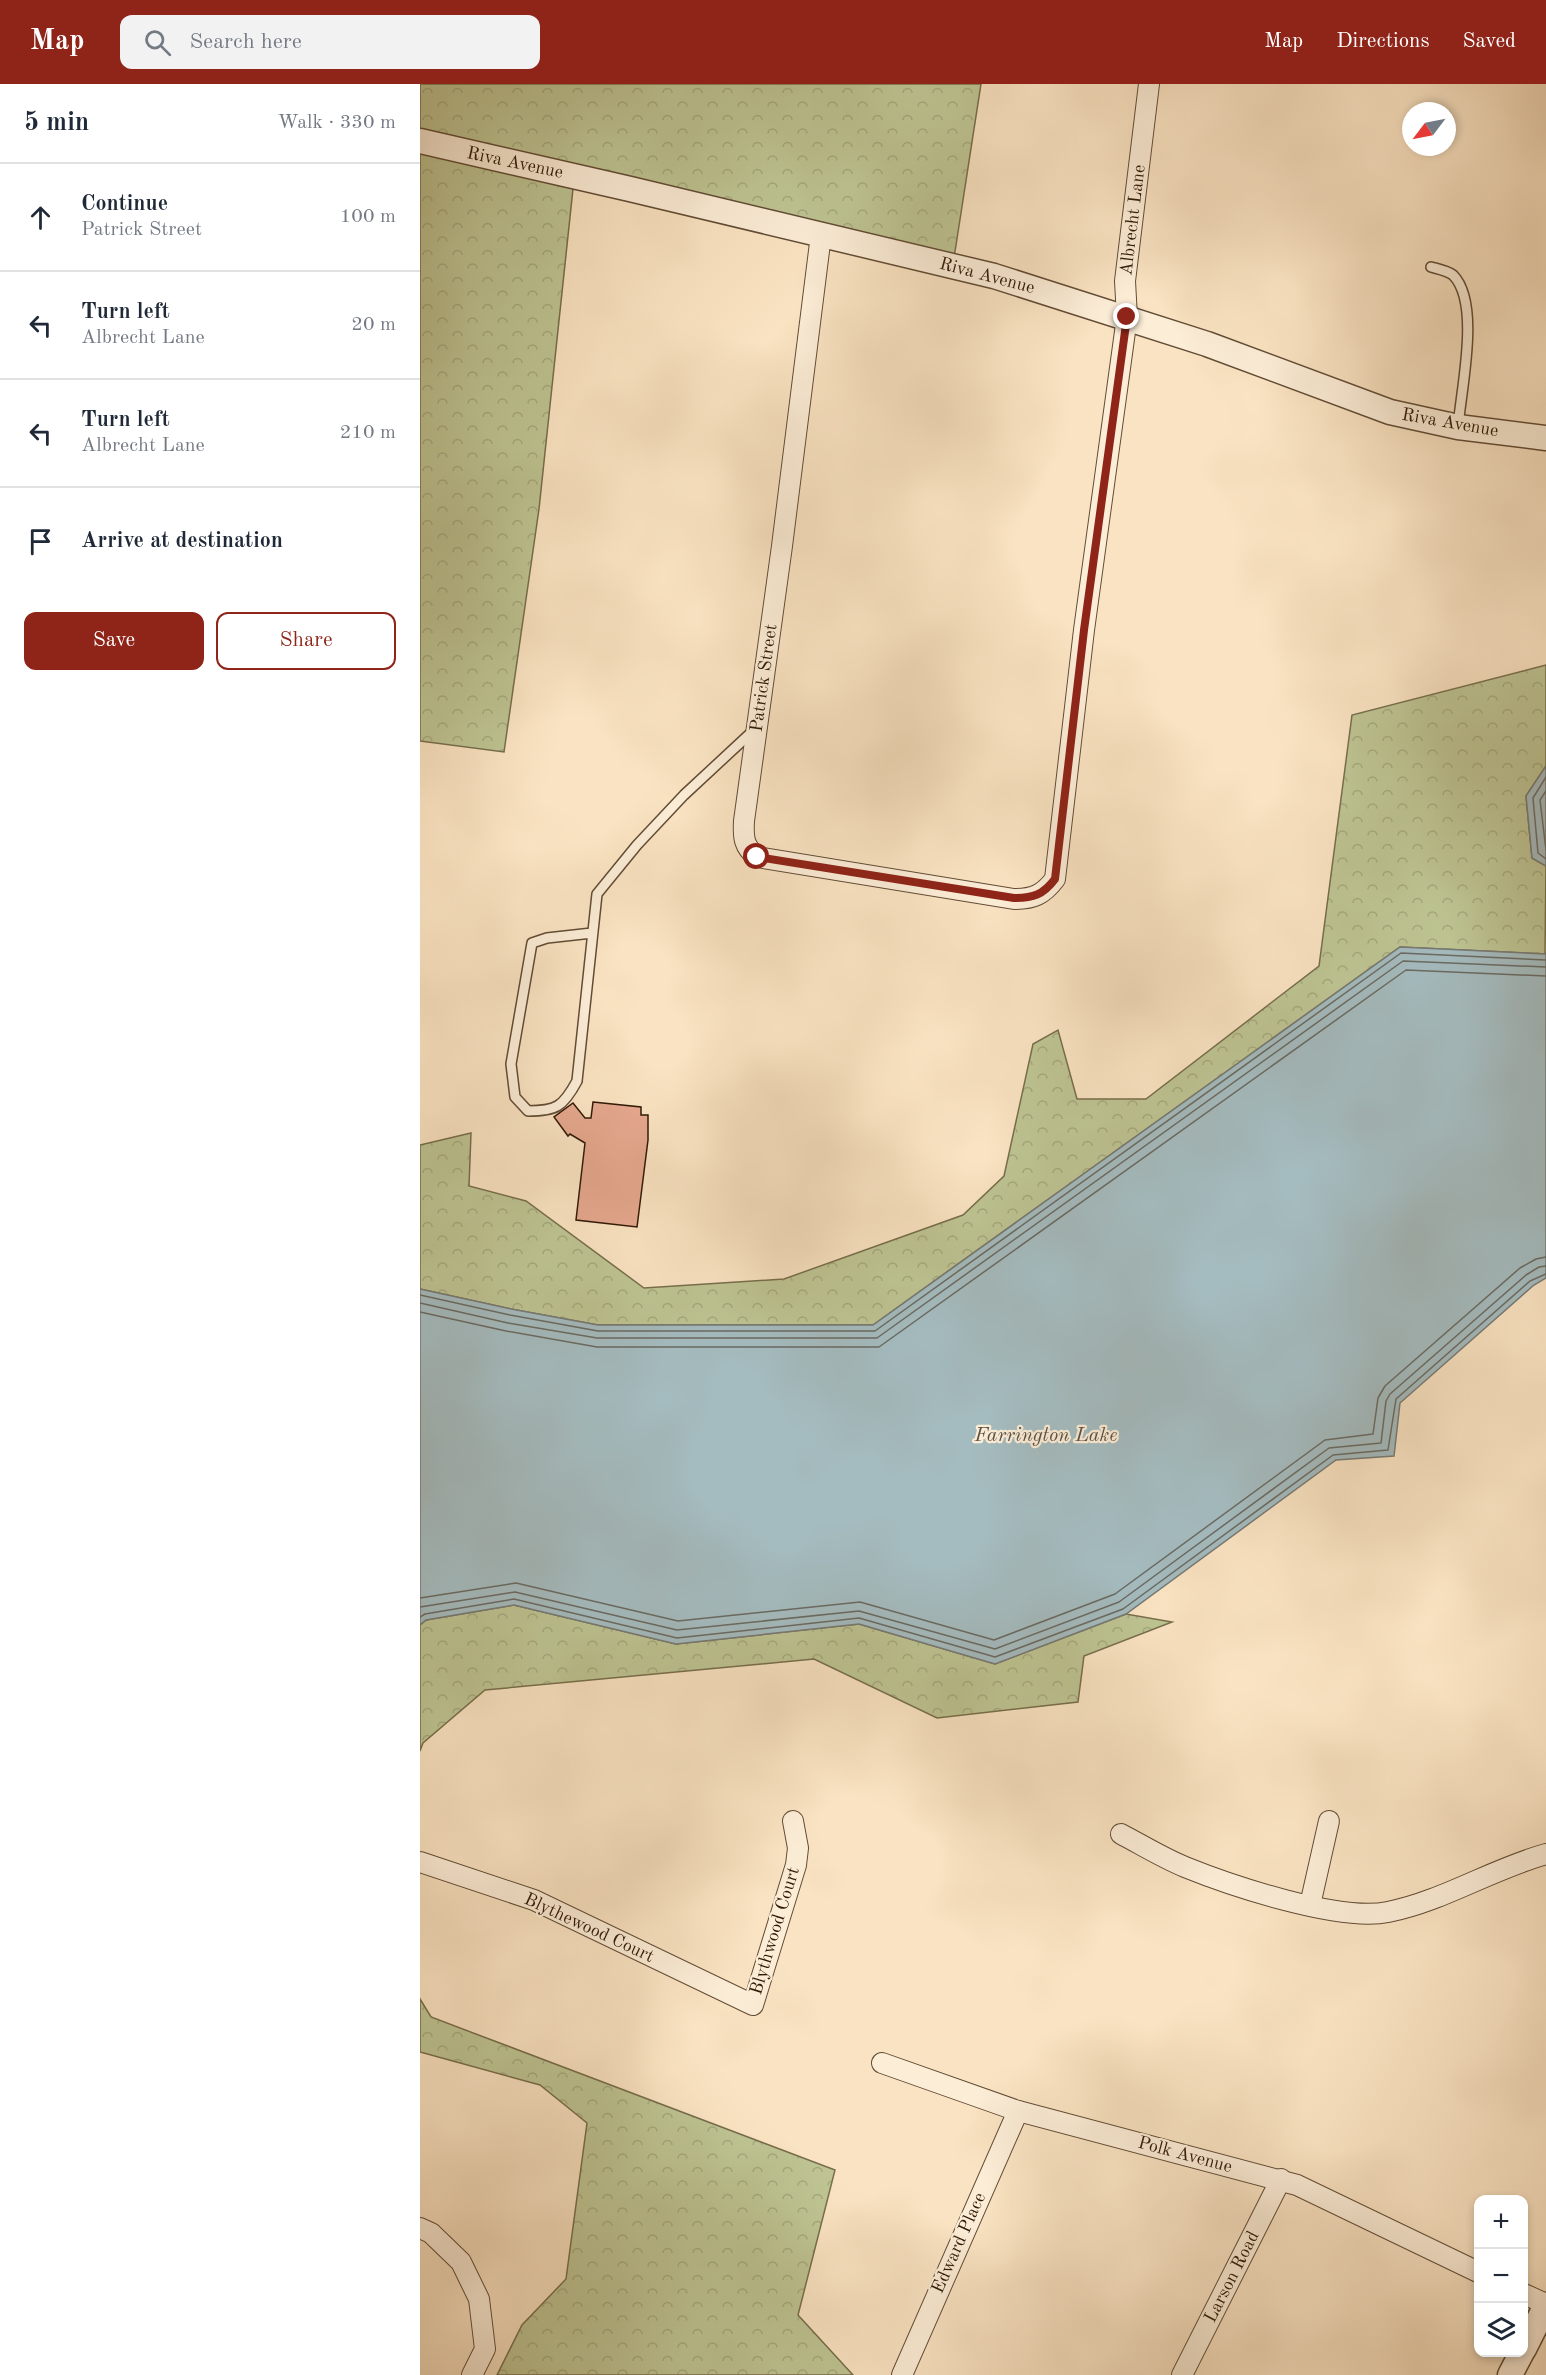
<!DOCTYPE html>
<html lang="en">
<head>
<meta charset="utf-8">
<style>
	body { margin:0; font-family:"Old Standard TT",serif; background:#f2f2f3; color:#1f2937 }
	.controls { position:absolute; right:18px; bottom:18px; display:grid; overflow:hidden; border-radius:12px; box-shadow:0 3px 9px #0003 }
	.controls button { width:54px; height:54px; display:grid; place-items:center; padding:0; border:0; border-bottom:2px solid #e0e1e3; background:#fff; color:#1f2937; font:30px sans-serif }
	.compass { position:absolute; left:982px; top:18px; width:54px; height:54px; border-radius:50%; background:#fff; box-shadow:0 3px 9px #0003; rotate:238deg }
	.stop { position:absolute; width:18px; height:18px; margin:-14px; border:4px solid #8f2418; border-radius:50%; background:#fff }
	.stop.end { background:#8f2418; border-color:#fff; box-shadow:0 2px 6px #0008 }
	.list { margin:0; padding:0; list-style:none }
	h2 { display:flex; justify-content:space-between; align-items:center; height:78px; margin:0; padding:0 24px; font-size:26px }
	h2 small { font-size:20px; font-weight:400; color:#747a83 }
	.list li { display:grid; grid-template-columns:39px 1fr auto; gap:18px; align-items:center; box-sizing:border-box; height:108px; padding:0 24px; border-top:2px solid #e0e1e3 }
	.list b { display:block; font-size:22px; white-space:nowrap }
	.list p { margin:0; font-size:20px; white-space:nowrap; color:#747a83 }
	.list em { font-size:20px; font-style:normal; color:#747a83 }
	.actions { display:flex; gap:12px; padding:18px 24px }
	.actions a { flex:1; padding:14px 0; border:2px solid #8f2418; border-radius:12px; text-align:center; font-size:21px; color:#8f2418 }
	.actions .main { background:#8f2418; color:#fff }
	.icon { flex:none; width:33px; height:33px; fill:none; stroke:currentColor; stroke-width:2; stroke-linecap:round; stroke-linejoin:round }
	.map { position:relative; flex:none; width:1126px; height:2291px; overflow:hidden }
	header { display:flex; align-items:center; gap:36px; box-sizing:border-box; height:84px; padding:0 30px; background:#8f2418; color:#fff }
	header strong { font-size:28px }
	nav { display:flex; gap:33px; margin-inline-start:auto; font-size:21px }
	.search { width:420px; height:54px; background:#f2f2f3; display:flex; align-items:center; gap:15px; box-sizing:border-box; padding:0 21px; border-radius:12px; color:#747a83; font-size:22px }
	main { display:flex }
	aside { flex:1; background:#fff }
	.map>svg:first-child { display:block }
</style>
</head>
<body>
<header>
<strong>Map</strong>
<div class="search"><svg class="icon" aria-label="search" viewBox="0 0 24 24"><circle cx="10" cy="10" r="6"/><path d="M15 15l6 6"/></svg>Search here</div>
<nav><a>Map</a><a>Directions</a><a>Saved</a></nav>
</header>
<main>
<aside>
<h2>5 min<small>Walk · 330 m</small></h2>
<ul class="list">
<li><svg class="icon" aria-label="ahead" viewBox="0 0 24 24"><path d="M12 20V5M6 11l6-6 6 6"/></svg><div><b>Continue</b><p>Patrick Street</p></div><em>100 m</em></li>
<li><svg class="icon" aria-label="left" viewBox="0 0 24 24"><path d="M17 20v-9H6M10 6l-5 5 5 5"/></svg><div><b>Turn left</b><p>Albrecht Lane</p></div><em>20 m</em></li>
<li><svg class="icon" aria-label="left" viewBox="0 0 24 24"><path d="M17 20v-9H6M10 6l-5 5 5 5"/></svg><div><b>Turn left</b><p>Albrecht Lane</p></div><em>210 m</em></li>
<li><svg class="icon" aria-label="arrive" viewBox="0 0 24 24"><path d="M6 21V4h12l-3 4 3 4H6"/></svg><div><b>Arrive at destination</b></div></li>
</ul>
<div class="actions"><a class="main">Save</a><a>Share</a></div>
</aside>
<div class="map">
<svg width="1126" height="2291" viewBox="0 0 1126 2291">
	<defs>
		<pattern id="forest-crowns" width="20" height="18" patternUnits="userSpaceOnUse" patternTransform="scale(1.5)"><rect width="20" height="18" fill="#bec493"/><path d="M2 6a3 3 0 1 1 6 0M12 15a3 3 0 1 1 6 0" fill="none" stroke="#a4a87d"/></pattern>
	</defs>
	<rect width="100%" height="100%" fill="#fae3c2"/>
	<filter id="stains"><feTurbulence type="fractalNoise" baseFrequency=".00333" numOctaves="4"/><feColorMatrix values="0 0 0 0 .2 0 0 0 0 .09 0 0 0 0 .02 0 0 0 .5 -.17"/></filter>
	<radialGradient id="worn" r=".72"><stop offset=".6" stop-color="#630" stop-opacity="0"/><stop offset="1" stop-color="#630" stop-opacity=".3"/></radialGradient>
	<!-- forest -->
	<g fill="url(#forest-crowns)" stroke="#776e4c" stroke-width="1.5">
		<polygon points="0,0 561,0 534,174 155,86 119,425 84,668 0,657"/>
		<polygon points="1126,581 1126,682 1106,712 1112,774 1126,782 1125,870 980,863 453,1241 178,1241 91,1225 0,1205 0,1061 51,1049 49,1102 106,1117 224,1204 364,1195 543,1131 584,1092 613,960 638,946 657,1015 726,1015 899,882 932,631"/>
		<polygon points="94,1521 256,1560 439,1540 575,1580 706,1530 752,1538 664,1572 658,1618 517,1634 394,1575 65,1606 3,1659 0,1667 0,1541 6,1536"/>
		<polygon points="0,1915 11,1933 415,2086 378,2231 433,2291 77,2291 102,2241 146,2195 167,2039 120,2001 0,1968"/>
	</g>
	<!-- water -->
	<g fill="#a4bbbf" stroke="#767a75" stroke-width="1.5">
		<polygon points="1126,682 1126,782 1112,774 1106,712"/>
		<polygon points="980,863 1125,870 1126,868 1126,1194 1114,1201 980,1319 974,1372 916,1376 706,1530 575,1580 439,1540 256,1560 94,1521 6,1536 0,1541 0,1205 91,1225 178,1241 453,1241"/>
	</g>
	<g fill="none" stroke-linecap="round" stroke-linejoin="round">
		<!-- shore -->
		<g stroke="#6a6a62" stroke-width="1.5">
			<polyline points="1126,693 1113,714 1118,769 1126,775"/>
			<polyline points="1126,707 1120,716 1126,766"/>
			<polyline points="0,1211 90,1231 178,1247 455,1247 981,869 1126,876"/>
			<polyline points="0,1219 88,1239 177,1254 457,1254 983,877 1126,883"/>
			<polyline points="0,1228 86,1247 177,1263 459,1263 986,886 1126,892"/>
			<polyline points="0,1514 96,1499 258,1537 440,1518 574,1556 695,1510 905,1356 953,1350 958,1314 965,1302 1100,1184 1116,1175 1126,1173"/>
			<polyline points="0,1523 95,1508 257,1546 439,1527 575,1565 699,1518 909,1364 961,1359 966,1317 970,1310 1106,1191 1119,1183 1126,1182"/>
			<polyline points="0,1533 5,1530 94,1515 257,1554 439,1534 575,1573 703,1525 913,1371 968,1366 976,1315 1110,1197 1126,1190"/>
		</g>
	</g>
	<!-- building -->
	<polygon fill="#e6a88f" stroke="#301906" stroke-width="1.5" points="173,1018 221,1023 221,1031 228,1031 228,1056 217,1143 156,1136 165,1059 150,1050 148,1052 134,1033 153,1019 165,1034 171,1034"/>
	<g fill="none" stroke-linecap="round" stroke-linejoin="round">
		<defs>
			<g id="service">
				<path d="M1011 183C1018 185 1028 187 1033 191 1061 219 1041 305 1038 343"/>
				<path d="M172 849 127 854 112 859 91 980 95 1013 108 1027C136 1027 143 1023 157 997L177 810 217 761 264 711 334 646"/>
			</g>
			<g id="minor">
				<path d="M401 151 362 462 324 737C323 754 324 763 337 773L594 815C613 815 623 811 635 795L664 546 707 233 705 197 729 0"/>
				<path d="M701 1750C722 1761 743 1774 765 1783 812 1802 920 1838 968 1828 1023 1817 1072 1785 1126 1770"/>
				<polyline points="0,1778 114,1816 333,1921 376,1781 378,1764 373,1737"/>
				<polyline points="890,1821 909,1737"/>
				<polyline points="462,1979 598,2027 877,2101 1058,2188"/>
				<polyline points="0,2144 11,2149 41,2178 59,2215 65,2265 52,2291"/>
				<polyline points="1104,2210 1126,2220"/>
				<polyline points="482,2291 598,2027"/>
				<polyline points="762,2291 861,2095"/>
			</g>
			<g id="tertiary">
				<polyline points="0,57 210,105 574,192 787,260 970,328 1038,343 1126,354"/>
				<polyline points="1104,2265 1126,2221"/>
				<polyline points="1090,2291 1102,2268"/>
			</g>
		</defs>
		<!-- service casing -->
		<use href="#service" stroke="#624c35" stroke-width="12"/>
		<!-- minor casing -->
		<use href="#minor" stroke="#624c35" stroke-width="22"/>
		<!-- tertiary casing -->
		<use href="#tertiary" stroke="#624c35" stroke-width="27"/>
		<!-- service -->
		<use href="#service" stroke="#fcedd7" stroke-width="9"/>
		<!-- minor -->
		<use href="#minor" stroke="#fcedd7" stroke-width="20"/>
		<!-- tertiary -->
		<use href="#tertiary" stroke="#fcedd7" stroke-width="24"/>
	</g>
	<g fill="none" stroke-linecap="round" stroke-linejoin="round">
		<!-- route -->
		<path stroke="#8f2418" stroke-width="8" d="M337 773 594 814C613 814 623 811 635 795L664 546 707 233"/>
	</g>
	<g text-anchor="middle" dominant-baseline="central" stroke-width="4.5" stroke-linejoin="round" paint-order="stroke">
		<!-- street labels -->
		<g font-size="18" fill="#301906" stroke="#fcedd7">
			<text transform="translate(95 79) rotate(12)">Riva Avenue</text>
			<text transform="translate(713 136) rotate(-83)">Albrecht Lane</text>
			<text transform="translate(567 192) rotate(15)">Riva Avenue</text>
			<text transform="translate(1030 339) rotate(10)">Riva Avenue</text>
			<text transform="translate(344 594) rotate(-82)">Patrick Street</text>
			<text transform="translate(169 1844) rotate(25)">Blythewood Court</text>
			<text transform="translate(355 1847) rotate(-73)">Blythwood Court</text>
			<text transform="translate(765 2071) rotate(15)">Polk Avenue</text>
			<text transform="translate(539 2159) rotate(-66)">Edward Place</text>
			<text transform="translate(812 2193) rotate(-63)">Larson Road</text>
		</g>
		<!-- water labels -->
		<g font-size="20" font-style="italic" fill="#595247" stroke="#fcedd7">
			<text x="626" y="1352">Farrington Lake</text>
		</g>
	</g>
	<rect width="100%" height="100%" filter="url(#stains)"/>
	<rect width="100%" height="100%" fill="url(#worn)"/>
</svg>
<div class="controls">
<button>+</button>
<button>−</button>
<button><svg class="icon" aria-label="layers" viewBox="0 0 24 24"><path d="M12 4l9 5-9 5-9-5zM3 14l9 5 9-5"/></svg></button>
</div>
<svg class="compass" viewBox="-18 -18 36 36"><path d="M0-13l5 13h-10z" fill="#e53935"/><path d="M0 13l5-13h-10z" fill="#747a83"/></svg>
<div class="stop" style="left:337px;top:773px"></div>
<div class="stop end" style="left:707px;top:233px"></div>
</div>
</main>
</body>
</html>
